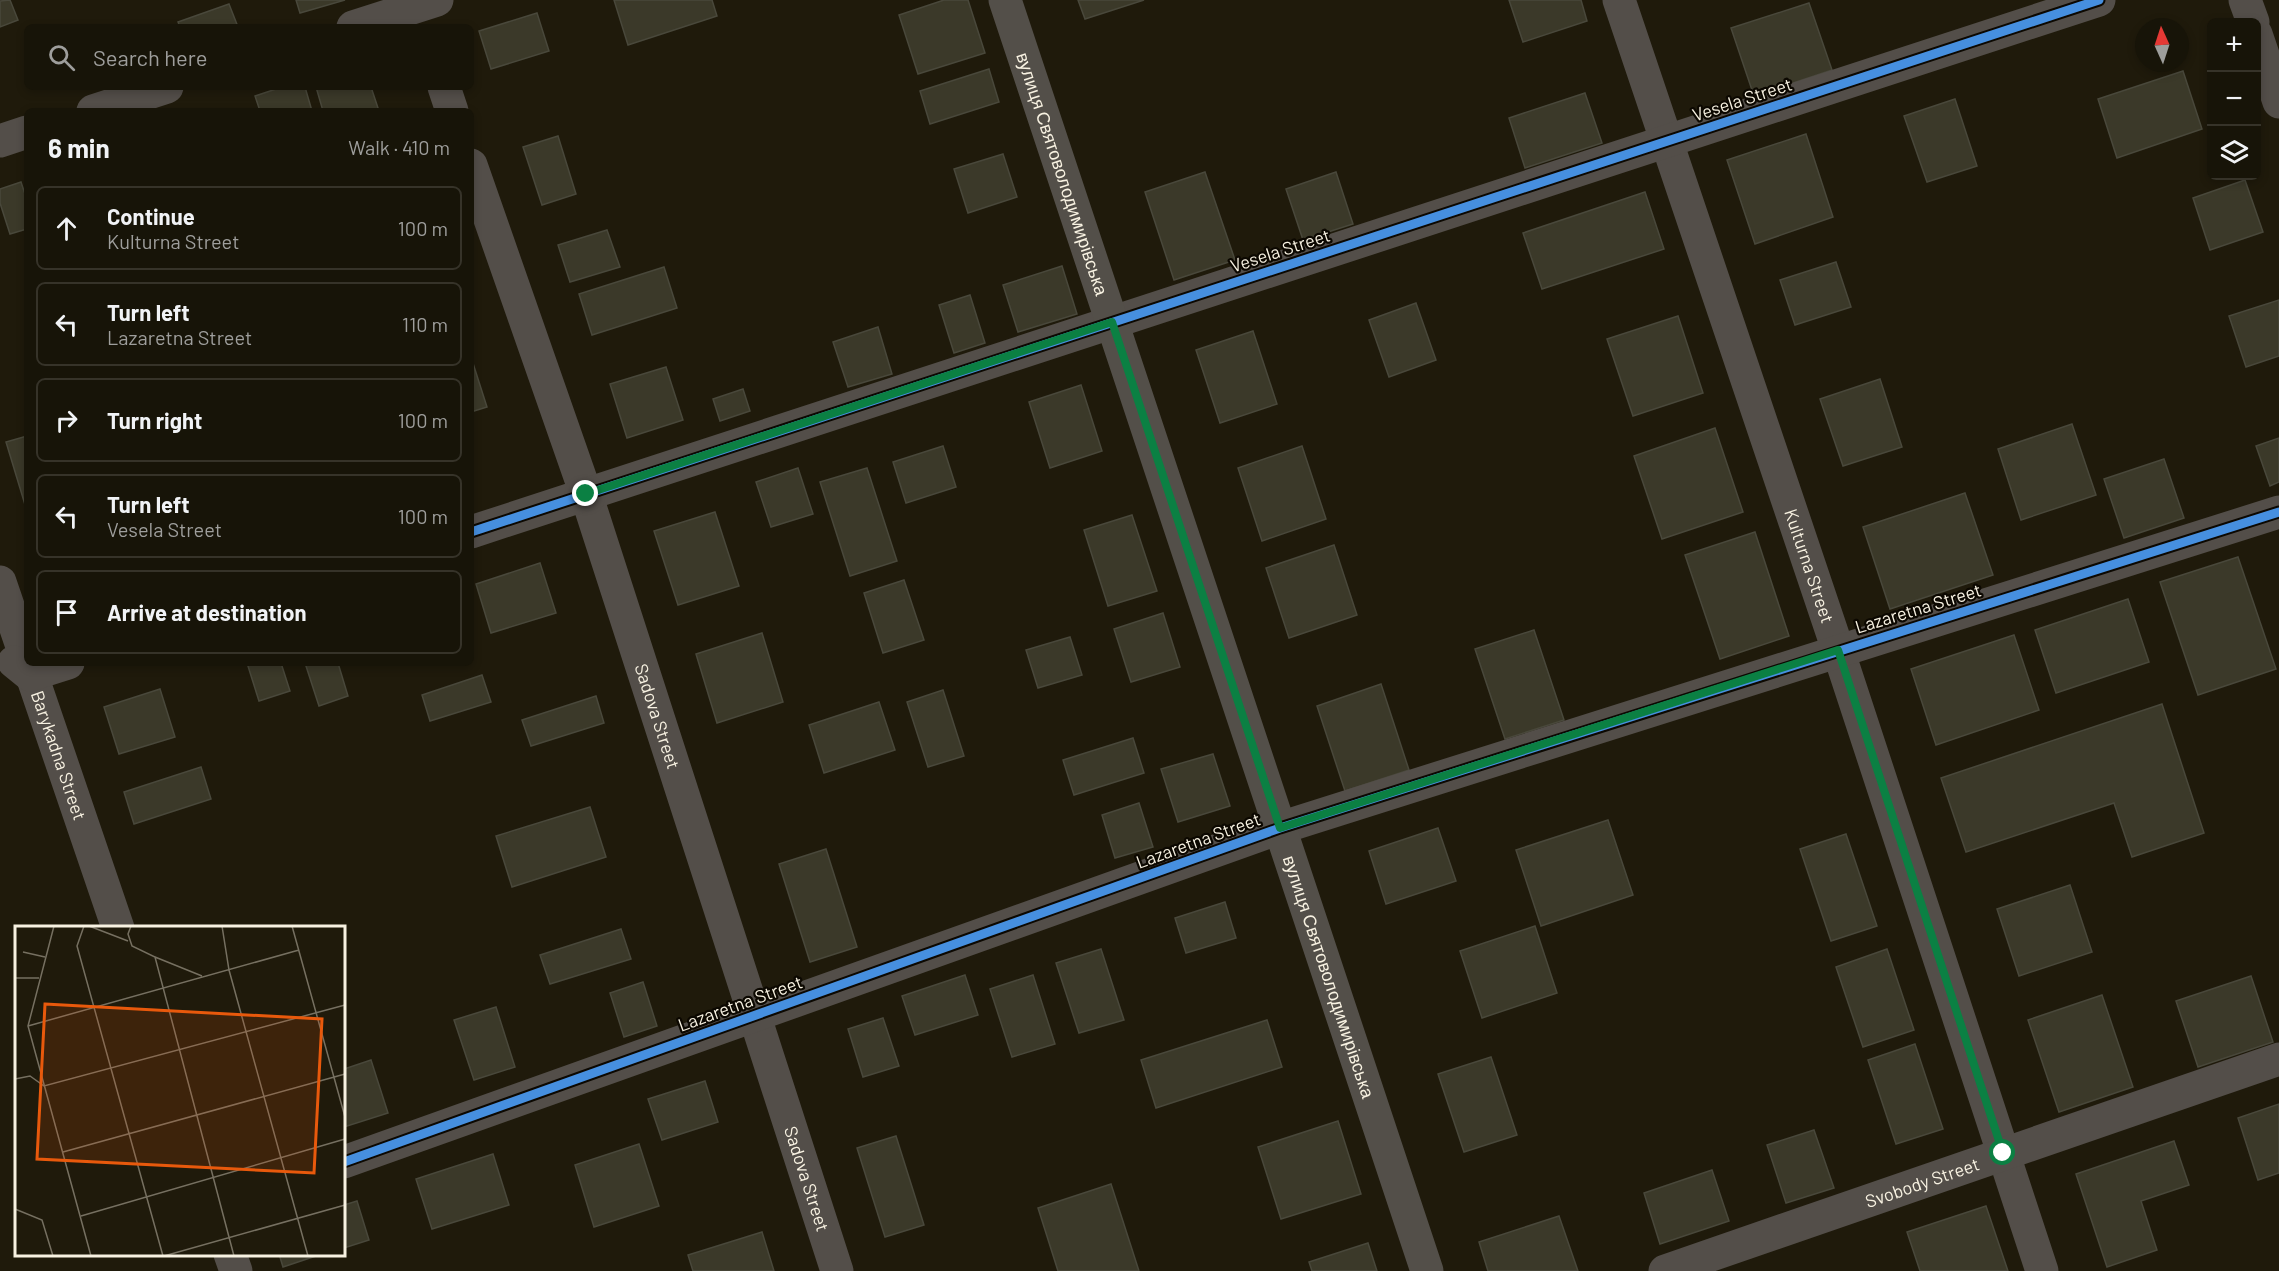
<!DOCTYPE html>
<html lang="en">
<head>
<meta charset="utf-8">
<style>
	body { margin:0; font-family:Barlow,sans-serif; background:#242116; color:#f1f3f6 }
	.controls { position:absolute; right:18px; top:18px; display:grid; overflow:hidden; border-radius:9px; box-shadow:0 3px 9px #0003 }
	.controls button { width:54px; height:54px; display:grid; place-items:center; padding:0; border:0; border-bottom:2px solid #363329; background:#171408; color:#f1f3f6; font:30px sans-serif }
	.compass { position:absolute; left:2135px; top:18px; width:54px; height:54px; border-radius:50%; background:#171408; box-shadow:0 3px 9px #0003; rotate:357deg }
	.stop { position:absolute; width:18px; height:18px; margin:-14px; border:4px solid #0b8043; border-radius:50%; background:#fff }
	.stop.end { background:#0b8043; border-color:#fff; box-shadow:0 2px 6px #0008 }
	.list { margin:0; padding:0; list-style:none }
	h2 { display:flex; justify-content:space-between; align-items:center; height:78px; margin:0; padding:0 24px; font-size:26px }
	h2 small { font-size:20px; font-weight:400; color:#9e9e9c }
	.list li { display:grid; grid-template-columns:39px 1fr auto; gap:18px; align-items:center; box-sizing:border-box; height:84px; margin:0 12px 12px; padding:0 12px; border:2px solid #363329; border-radius:9px }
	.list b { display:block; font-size:22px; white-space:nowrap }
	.list p { margin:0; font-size:20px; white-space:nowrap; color:#9e9e9c }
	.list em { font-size:20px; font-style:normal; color:#9e9e9c }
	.icon { flex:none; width:33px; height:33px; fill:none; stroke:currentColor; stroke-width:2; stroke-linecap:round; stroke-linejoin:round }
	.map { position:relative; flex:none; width:2279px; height:1271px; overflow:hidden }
	.search { position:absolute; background:#171408; box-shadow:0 3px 9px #0003; left:24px; top:24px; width:450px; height:66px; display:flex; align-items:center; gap:15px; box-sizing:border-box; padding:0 21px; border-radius:9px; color:#9e9e9c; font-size:22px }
	.panel { position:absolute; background:#171408; box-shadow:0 3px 9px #0003; left:24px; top:108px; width:450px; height:558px; border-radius:9px }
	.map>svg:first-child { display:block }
</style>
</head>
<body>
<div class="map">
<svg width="2279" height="1271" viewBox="0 0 2279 1271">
	<rect width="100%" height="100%" fill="#1f1a0b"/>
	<!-- building -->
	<g fill="#3b3929" stroke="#49483b" stroke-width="1.5">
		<polygon points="10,0 18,20 0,27 0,1"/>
		<polygon points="296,0 345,0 300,13"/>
		<polygon points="614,0 712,0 717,16 628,45"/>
		<polygon points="944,0 968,0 985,53 918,74 899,15"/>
		<polygon points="1078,0 1144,0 1085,19"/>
		<polygon points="1509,0 1581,0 1587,21 1523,42"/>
		<polygon points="1809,3 1832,70 1754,96 1731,28"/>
		<polygon points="229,4 238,27 180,27 178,22"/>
		<polygon points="537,13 549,51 491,69 479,31"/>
		<polygon points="989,69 999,102 930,124 920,91"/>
		<polygon points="2183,71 2202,129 2117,158 2098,99"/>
		<polygon points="282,87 305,87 312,111 260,111 255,96"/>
		<polygon points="316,87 371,87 379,111 323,111"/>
		<polygon points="1585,93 1602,143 1525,168 1509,118"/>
		<polygon points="1955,99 1977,166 1927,182 1904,116"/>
		<polygon points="1806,134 1833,217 1755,244 1727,160"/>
		<polygon points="558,136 576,194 542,205 523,147"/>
		<polygon points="1003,154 1017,197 968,213 954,169"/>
		<polygon points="1205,172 1235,260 1174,280 1145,192"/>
		<polygon points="1336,172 1353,224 1303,240 1286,189"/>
		<polygon points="2245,180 2263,232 2210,250 2193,198"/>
		<polygon points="21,182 27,200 27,229 10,234 0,203 0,189"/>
		<polygon points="1645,192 1664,249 1542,289 1523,233"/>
		<polygon points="607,230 620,267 570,282 558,245"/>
		<polygon points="1836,262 1851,307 1795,325 1780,280"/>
		<polygon points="1062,266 1077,314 1018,332 1003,285"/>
		<polygon points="664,267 677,308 592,335 579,294"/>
		<polygon points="970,295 985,343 954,353 939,305"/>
		<polygon points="2279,300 2279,356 2246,367 2229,316"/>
		<polygon points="1416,303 1436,360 1389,377 1369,320"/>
		<polygon points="1678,316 1703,393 1633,416 1607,339"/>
		<polygon points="878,327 892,374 848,387 833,342"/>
		<polygon points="1253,331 1277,404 1220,423 1196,350"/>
		<polygon points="471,357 487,407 471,412"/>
		<polygon points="666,367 683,420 627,438 610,384"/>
		<polygon points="1880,379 1902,447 1843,466 1820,399"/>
		<polygon points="1081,385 1102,451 1050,468 1029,402"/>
		<polygon points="743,389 750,411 720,421 713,399"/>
		<polygon points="2072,424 2096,495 2021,520 1998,449"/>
		<polygon points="1715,428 1743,512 1662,539 1634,456"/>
		<polygon points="27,436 27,508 26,508 6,442"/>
		<polygon points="2279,438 2279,482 2270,486 2256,446"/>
		<polygon points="943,446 956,487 906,503 893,462"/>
		<polygon points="1302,446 1326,519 1262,541 1238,468"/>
		<polygon points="2164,459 2184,518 2124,538 2104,479"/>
		<polygon points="798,468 813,514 771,527 756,482"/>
		<polygon points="867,468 897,561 850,576 820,482"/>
		<polygon points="1965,493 1993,575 1890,609 1863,527"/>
		<polygon points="715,512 739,586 678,605 654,531"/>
		<polygon points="1132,515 1157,591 1108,606 1084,530"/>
		<polygon points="1755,532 1789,636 1720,659 1685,555"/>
		<polygon points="1334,545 1357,615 1289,638 1266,568"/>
		<polygon points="2238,557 2276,669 2198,695 2160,582"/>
		<polygon points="540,563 556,613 491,633 476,584"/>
		<polygon points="904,580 924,640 883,653 864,593"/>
		<polygon points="2128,599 2149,662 2056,693 2035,630"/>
		<polygon points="1163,613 1180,667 1131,682 1114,629"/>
		<polygon points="1534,630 1564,720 1505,739 1475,649"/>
		<polygon points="762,633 783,702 717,723 696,654"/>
		<polygon points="2014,635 2039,710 1936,745 1911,669"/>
		<polygon points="1070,637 1082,675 1038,688 1026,650"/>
		<polygon points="247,663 281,663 290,691 259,701"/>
		<polygon points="305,663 338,663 348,696 319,706"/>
		<polygon points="482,675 491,702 430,721 422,695"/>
		<polygon points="1381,684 1409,770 1345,791 1317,706"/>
		<polygon points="160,689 175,737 119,754 104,707"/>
		<polygon points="943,690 964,756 928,767 907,702"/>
		<polygon points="596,696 604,723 531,746 522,720"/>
		<polygon points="879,702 895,750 824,773 809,725"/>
		<polygon points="2162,704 2204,833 2132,857 2114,803 1966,852 1941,778"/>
		<polygon points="1133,738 1144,773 1074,795 1063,760"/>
		<polygon points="1213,754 1230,806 1178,822 1161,769"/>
		<polygon points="201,767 211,799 134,824 124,792"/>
		<polygon points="1139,803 1153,847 1115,858 1102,815"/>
		<polygon points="590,807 606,857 512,887 496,836"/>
		<polygon points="1608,820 1633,895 1541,926 1516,850"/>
		<polygon points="1438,828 1456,881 1386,904 1369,851"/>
		<polygon points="1846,834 1877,926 1831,941 1800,849"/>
		<polygon points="826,849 857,947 810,962 779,864"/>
		<polygon points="2070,885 2092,952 2019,976 1997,909"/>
		<polygon points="1225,902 1236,938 1186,953 1175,918"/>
		<polygon points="1535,926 1557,993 1482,1018 1460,951"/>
		<polygon points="621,929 631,959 550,984 540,955"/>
		<polygon points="1101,949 1124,1020 1079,1033 1056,963"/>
		<polygon points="1887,949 1914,1030 1863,1047 1836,967"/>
		<polygon points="965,975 978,1015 915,1035 902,996"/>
		<polygon points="1033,975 1055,1044 1012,1057 990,989"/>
		<polygon points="2251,976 2273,1042 2198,1067 2176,1001"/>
		<polygon points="643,982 657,1026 624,1037 610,993"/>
		<polygon points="2102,995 2133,1087 2059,1112 2028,1020"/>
		<polygon points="496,1007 515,1067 474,1080 454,1020"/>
		<polygon points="883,1018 899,1066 863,1077 848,1029"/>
		<polygon points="1267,1020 1282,1067 1156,1108 1141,1060"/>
		<polygon points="1915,1044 1943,1129 1896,1144 1868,1060"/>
		<polygon points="1491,1057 1517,1135 1464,1152 1438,1074"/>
		<polygon points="371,1060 388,1113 344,1127 344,1069"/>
		<polygon points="705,1081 718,1122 662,1140 648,1099"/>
		<polygon points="2279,1104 2279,1173 2258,1180 2238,1118"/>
		<polygon points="1338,1121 1361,1194 1281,1219 1258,1147"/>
		<polygon points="1814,1130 1834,1188 1786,1203 1767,1145"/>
		<polygon points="896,1136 924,1225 885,1237 857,1148"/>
		<polygon points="2174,1141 2189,1185 2141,1201 2157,1250 2107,1267 2076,1174"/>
		<polygon points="639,1144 659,1206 594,1227 575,1165"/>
		<polygon points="493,1154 509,1205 432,1229 416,1179"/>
		<polygon points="1712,1170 1729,1221 1660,1244 1644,1193"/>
		<polygon points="1111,1184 1139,1271 1058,1271 1038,1208"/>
		<polygon points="357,1201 369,1240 344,1248 344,1205"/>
		<polygon points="1986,1206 2008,1271 1920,1271 1907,1232"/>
		<polygon points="1559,1216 1578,1271 1488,1271 1479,1242"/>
		<polygon points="762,1232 774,1271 693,1271 688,1255"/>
		<polygon points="1368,1243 1377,1271 1312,1271 1309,1262"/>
		<polygon points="279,1254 322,1254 283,1267"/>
	</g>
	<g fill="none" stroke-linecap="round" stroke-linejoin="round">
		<!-- street -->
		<g stroke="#534e49" stroke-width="33">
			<path id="s1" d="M1619 0 1838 650 2042 1271"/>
			<polyline points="2245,0 2253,22"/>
			<polyline points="353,27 437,0"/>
			<polyline points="2256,34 2279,102"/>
			<polyline points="444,87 452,111"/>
			<polyline points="93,111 167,87"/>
			<polyline points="0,141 27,132"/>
			<path id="s2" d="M471 165 586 494 837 1271"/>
			<polyline points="471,532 2099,0"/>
			<path id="s3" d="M0 582 118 928"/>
			<polyline points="14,662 30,675 68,663"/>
			<polyline points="344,1162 1280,828 2279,512"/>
			<polyline points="230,1254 236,1271"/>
			<path id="s4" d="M1665 1271 2279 1059"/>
		</g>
		<!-- secondary -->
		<path stroke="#534f49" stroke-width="33" id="s5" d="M1005 0 1427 1271"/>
		<defs>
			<g id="cycleway">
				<polyline points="471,532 2099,0"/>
				<polyline points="344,1162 1280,828 2279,512"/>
			</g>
		</defs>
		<!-- cycleway casing -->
		<use href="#cycleway" stroke="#0c0801" stroke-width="13"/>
		<!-- cycleway -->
		<use href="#cycleway" stroke="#468fdf" stroke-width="9"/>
	</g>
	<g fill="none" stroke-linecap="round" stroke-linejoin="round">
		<!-- route -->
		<polyline stroke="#0b8043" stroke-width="8" points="586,494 1112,322 1280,828 1838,650 2003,1153"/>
	</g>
	<g text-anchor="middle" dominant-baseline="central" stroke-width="4.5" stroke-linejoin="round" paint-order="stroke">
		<!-- street labels -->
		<g font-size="18" fill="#f8f2e2" stroke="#0c0801">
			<text transform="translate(1742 99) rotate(-18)">Vesela Street</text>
			<text stroke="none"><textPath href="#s5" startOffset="183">вулиця Святоволодимирівська</textPath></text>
			<text transform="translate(1280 250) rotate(-18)">Vesela Street</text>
			<text stroke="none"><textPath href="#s1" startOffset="597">Kulturna Street</textPath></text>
			<text transform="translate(1918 608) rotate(-17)">Lazaretna Street</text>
			<text stroke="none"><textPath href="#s2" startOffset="582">Sadova Street</textPath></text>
			<text stroke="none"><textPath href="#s3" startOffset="183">Barykadna Street</textPath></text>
			<text transform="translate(1198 840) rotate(-20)">Lazaretna Street</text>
			<text stroke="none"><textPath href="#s5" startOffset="1029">вулиця Святоволодимирівська</textPath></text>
			<text transform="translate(740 1003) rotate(-20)">Lazaretna Street</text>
			<text stroke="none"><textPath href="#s2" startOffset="1068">Sadova Street</textPath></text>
			<text stroke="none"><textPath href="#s4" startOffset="272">Svobody Street</textPath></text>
		</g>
	</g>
	<!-- overview -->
	<g transform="translate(15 926)">
		<rect width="330" height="330" fill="#1f1a0b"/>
		<path fill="none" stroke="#767061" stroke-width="1.5" d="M39 0 13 100 76 330M69 0 62 20 148 330M74 0 113 15M116 0 113 8 117 20 140 31 219 330M207 0 214 44 293 330M277 0 330 191M8 26 30 31M140 31 187 50M0 52H24M13 100 284 24M0 153 15 150 29 160 330 79M48 226 330 148M0 283 27 294 38 330M66 290 330 213M149 330 330 279"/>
		<path fill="#e8590c" fill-opacity="0.15" stroke="#e8590c" stroke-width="3" d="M30 78 307 93 299 247 22 233Z"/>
		<rect width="330" height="330" fill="none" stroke="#f8f2e2" stroke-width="3"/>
	</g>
</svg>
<div class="controls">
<button>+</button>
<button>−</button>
<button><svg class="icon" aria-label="layers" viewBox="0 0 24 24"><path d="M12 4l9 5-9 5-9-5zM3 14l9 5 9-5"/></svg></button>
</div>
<svg class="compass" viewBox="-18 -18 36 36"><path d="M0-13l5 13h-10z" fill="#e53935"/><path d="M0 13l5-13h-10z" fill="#9e9e9c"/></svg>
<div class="stop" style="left:2003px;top:1153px"></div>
<div class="stop end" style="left:586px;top:494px"></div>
<div class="search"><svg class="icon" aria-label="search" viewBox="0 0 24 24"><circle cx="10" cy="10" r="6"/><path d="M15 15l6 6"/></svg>Search here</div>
<section class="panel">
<h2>6 min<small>Walk · 410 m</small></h2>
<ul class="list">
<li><svg class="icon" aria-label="ahead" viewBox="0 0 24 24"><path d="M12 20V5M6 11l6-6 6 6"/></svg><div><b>Continue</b><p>Kulturna Street</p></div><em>100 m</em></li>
<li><svg class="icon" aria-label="left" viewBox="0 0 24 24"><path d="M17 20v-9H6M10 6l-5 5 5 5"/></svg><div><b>Turn left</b><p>Lazaretna Street</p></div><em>110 m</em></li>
<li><svg class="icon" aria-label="right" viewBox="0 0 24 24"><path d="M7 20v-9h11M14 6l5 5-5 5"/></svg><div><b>Turn right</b></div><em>100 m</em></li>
<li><svg class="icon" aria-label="left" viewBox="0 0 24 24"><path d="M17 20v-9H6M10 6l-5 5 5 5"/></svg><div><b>Turn left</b><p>Vesela Street</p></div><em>100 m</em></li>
<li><svg class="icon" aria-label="arrive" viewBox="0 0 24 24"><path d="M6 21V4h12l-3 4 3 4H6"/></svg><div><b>Arrive at destination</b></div></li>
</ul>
</section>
</div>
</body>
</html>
